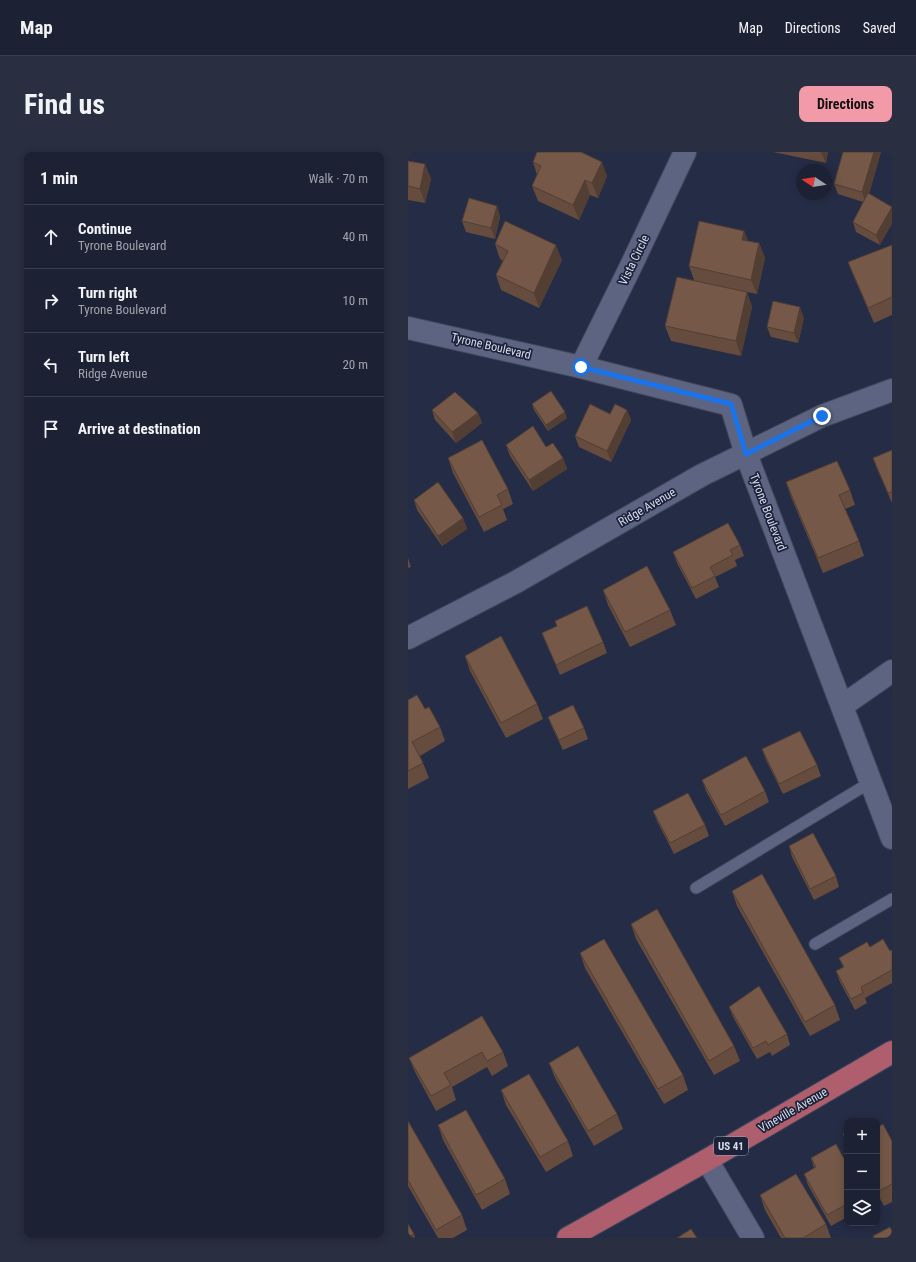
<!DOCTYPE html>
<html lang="en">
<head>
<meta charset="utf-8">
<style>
	body { margin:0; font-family:"Roboto Condensed",sans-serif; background:#292e40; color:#f1f3f6 }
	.controls { position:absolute; right:12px; bottom:12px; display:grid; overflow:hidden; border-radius:8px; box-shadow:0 2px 10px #0003 }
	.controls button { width:36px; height:36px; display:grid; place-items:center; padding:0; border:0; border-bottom:1px solid #3a3e4f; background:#1c2134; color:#f1f3f6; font:20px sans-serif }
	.compass { position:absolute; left:388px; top:12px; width:36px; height:36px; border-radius:50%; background:#1c2134; box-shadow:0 2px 10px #0003; rotate:282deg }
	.stop { position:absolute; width:12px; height:12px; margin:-9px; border:3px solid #1a73e8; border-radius:50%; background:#fff }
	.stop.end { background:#1a73e8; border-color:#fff; box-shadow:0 1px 4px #0008 }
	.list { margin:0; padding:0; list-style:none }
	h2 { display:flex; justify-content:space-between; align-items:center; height:52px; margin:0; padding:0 16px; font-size:17px }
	h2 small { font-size:13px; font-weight:400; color:#a0a3ac }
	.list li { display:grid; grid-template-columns:26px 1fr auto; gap:12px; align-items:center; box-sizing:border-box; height:64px; padding:0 16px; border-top:1px solid #3a3e4f }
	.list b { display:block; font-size:15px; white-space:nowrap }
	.list p { margin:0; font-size:13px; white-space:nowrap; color:#a0a3ac }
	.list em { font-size:13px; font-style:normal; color:#a0a3ac }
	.icon { flex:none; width:22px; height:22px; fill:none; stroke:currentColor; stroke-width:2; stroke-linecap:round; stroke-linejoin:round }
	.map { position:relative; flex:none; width:484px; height:1086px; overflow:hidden; border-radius:8px }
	header { display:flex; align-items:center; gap:24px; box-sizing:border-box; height:56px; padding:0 20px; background:#1c2134; border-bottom:1px solid #3a3e4f }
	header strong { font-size:19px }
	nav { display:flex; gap:22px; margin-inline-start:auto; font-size:14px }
	.intro { display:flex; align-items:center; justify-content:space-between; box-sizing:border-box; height:96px; padding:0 24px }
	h1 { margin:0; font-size:28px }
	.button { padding:10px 18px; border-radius:8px; background:#f39aa9; color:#111; font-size:14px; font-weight:700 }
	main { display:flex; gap:24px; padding:0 24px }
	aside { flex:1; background:#1c2134; border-radius:8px; box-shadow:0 2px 10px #0003 }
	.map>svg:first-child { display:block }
</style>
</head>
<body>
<header>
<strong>Map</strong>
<nav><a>Map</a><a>Directions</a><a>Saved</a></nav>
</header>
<div class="intro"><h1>Find us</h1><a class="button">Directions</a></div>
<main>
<aside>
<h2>1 min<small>Walk · 70 m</small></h2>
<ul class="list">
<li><svg class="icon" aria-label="ahead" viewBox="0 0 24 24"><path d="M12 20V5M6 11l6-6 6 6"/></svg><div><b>Continue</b><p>Tyrone Boulevard</p></div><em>40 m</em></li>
<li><svg class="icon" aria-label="right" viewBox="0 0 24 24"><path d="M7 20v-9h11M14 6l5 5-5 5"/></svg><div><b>Turn right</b><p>Tyrone Boulevard</p></div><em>10 m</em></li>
<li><svg class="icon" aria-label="left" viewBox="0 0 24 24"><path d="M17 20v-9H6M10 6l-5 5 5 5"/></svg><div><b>Turn left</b><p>Ridge Avenue</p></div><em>20 m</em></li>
<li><svg class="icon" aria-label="arrive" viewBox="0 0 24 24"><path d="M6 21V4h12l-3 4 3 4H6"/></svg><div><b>Arrive at destination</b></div></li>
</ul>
</aside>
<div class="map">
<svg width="484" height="1086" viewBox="0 0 484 1086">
	<rect width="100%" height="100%" fill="#252c45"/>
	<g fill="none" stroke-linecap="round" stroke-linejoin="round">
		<defs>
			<g id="service">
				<polyline points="288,736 463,630"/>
				<polyline points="407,792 484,747"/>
			</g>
			<g id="minor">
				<polyline points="0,176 173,215 323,253 338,302 484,686"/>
				<polyline points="173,215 222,116 277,0"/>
				<polyline points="434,554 484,519"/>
				<polyline points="299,1008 345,1086"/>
			</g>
			<polyline id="tertiary" points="0,486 108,430 294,323 414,264 484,238"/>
			<polyline id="primary" points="160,1086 299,1008 484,900"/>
		</defs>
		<!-- service casing -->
		<use href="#service" stroke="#42485c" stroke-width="13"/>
		<!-- minor casing -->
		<use href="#minor" stroke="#42485c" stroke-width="24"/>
		<!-- tertiary casing -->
		<use href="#tertiary" stroke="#42485c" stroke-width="24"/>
		<!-- primary casing -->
		<use href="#primary" stroke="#42485c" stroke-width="24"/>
		<!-- service -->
		<use href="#service" stroke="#5c6481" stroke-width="11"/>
		<!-- minor -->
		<use href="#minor" stroke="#5c6481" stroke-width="22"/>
		<!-- tertiary -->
		<use href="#tertiary" stroke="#5c6481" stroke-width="22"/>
		<!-- primary -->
		<use href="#primary" stroke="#ae5e6d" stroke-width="22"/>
	</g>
	<!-- wall -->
	<g fill="#654c3e">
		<polygon points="365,0 420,0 418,11"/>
		<polygon points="435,0 473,0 461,42 472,93 448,80 445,70 455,50 430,42 426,32"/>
		<polygon points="0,9 17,12 23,27 17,51 0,48"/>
		<polygon points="125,10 199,24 190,46 182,43 171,68 130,49 124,34 129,23"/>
		<polygon points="89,54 92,65 87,87 58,80 54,69"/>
		<polygon points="336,79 340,89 351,91 357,106 349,142 339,140 344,155 333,204 263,189 257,174 286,128 281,114"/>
		<polygon points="87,92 154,108 131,156 93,138 88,123 95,109 92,107"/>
		<polygon points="484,93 484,163 466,171 446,125 440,110"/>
		<polygon points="396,166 390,191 363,185 359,175"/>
		<polygon points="124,252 159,266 140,279 126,258"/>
		<polygon points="24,258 70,261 74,271 48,291 27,268"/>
		<polygon points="219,258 223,268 203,310 171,295 167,284 202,262"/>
		<polygon points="98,293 155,306 159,317 125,339 102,304"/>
		<polygon points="484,298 484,351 469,317 465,306"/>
		<polygon points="40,306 100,337 105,352 95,357 99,368 76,380 45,321"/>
		<polygon points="378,330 442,338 447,353 437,357 451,389 456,404 415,421 383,345"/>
		<polygon points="6,348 55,366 59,377 34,394 9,358"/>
		<polygon points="332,393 336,404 327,408 329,414 307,425 311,435 288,447 269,411 265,400"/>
		<polygon points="0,406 3,415 0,416"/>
		<polygon points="195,438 262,458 268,473 222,495 200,453"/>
		<polygon points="149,474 195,490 199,501 152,523 138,491 134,481"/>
		<polygon points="57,504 129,552 135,567 98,586 62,519"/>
		<polygon points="0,548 17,557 32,575 37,589 12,604 15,611 21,626 0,637"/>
		<polygon points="140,565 176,576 180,587 155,598 144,575"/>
		<polygon points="354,597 409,613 413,624 375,642 358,608"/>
		<polygon points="294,628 357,639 361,650 317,674 298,639"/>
		<polygon points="245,659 297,673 301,684 266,702 249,669"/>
		<polygon points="381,694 428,724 431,735 406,748 384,705"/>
		<polygon points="324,739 427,853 432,868 402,884 329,754"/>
		<polygon points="223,772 326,894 332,909 306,923 228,787"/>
		<polygon points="462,795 482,799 484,798 484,831 457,846 459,851 447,858 432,830 428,819 435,815 431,806"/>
		<polygon points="172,801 275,923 280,938 256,952 177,816"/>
		<polygon points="321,855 379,882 382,893 364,904 362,900 349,907 325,865"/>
		<polygon points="74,864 95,900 100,914 84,924 79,915 44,935 48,948 28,959 7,920 1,906"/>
		<polygon points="141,911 209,962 215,977 186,994 147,926"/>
		<polygon points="93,938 160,989 165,1004 138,1020 98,953"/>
		<polygon points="0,969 54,1063 59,1078 45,1086 30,1086 0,1034"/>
		<polygon points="30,973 97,1027 102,1042 74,1058 35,988"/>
		<polygon points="469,976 484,989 484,1050 476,1054 470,1043 469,1044"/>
		<polygon points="403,1006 439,1012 439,1065 423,1074 400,1033 396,1022 406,1016"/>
		<polygon points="352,1043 418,1072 423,1086 373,1086 357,1058"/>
		<polygon points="0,1072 6,1082 7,1086 0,1086"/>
	</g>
	<!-- shaded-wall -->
	<g fill="#523e32">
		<polygon points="413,0 420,0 418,11"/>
		<polygon points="466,0 473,0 458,51 454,40"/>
		<polygon points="194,10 199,24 190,46 184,31"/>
		<polygon points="17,12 23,27 17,51 12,37"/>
		<polygon points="177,28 182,43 171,68 165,53"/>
		<polygon points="89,54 92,65 87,87 83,76"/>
		<polygon points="484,55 484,72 472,93 468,83"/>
		<polygon points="336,79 342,94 334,88"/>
		<polygon points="351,91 357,106 349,142 343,128"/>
		<polygon points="148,93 154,108 131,156 126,141"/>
		<polygon points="339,140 344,155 333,204 328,189"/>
		<polygon points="392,155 396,166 390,191 386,181"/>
		<polygon points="219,258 223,268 203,310 199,299"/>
		<polygon points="157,260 159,266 140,279 138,273"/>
		<polygon points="70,261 74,271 48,291 44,280"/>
		<polygon points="155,306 159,317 125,339 121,328"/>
		<polygon points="55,366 59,377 34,394 30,384"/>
	</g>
	<!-- building -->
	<g fill="#755848" stroke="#523e32">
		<polygon points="129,0 173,0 194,10 184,31 177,28 165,53 124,34 133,14 125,10"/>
		<polygon points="435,0 466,0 454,40 426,32"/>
		<polygon points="0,9 17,12 12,37 0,34"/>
		<polygon points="460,41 484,55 468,83 445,70"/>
		<polygon points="61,46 89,54 83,76 54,69"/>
		<polygon points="97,69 148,93 126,141 88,123 100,99 87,92"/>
		<polygon points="291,69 336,79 334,88 351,91 343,128 281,114"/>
		<polygon points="484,93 484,145 460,156 440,110"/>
		<polygon points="269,125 339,140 328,189 257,174"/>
		<polygon points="365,149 392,155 386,181 359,175"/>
		<polygon points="143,239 157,260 138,273 124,252"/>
		<polygon points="47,240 70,261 44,280 24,258"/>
		<polygon points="182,252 202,262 207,252 219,258 199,299 167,284"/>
		<polygon points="125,274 138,295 145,291 155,306 121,328 98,293"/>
		<polygon points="74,288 100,337 89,343 94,353 71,365 40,306"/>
		<polygon points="484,298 484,340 480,341 465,306"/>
		<polygon points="429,309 442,338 431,343 451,389 410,406 378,330"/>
		<polygon points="30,330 55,366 30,384 6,348"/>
		<polygon points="320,371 332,393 322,398 325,403 302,415 307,424 284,436 265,400"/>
		<polygon points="239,414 262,458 217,480 195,438"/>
		<polygon points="179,454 195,490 148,513 134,481 149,474 147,469"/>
		<polygon points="93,484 129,552 93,571 57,504"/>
		<polygon points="9,543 17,557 21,555 32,575 4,590 15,611 0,619 0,548"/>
		<polygon points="165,553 176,576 151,588 140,565"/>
		<polygon points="392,579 409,613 371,632 354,597"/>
		<polygon points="338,604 357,639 313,663 294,628"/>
		<polygon points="280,641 297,673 262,691 245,659"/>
		<polygon points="405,681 428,724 402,737 381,694"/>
		<polygon points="354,722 427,853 397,870 324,739"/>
		<polygon points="249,757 326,894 301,909 223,772"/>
		<polygon points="196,787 275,923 250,937 172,801"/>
		<polygon points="475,787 482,799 484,798 484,818 453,835 455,841 443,847 428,819 436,815 431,806 459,790 462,795"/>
		<polygon points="351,834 379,882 360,893 358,889 345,896 321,855"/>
		<polygon points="74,864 95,900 79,909 74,900 36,921 43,933 23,944 1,906"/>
		<polygon points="170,894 209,962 180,979 141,911"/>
		<polygon points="121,922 160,989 132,1005 93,938"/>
		<polygon points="58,958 97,1027 68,1043 30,973"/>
		<polygon points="0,969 54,1063 28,1078 0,1028"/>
		<polygon points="475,972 484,989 484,1032 471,1039 469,1036 469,976"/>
		<polygon points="439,979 439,989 435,982"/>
		<polygon points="428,992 439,1012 439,1052 419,1063 396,1022 408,1015 403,1006"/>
		<polygon points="388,1022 418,1072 395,1086 377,1086 352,1043"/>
		<polygon points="0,1072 6,1082 0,1085"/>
		<polygon points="482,1075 484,1079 484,1086 466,1086 465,1084"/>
		<polygon points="283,1077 289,1086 269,1086"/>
	</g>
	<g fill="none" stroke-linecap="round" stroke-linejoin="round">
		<!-- route -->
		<polyline stroke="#1a73e8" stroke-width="5" points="173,215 323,252 338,302 414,264"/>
	</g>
	<g text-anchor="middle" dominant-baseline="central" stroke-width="3.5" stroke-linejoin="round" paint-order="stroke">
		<!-- shield labels -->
		<rect fill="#1c223a" stroke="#9fa4b7" stroke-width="1" x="306" y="985" width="34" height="18" rx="3"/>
		<g font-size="11" font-weight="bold" fill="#d7dcec">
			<text x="323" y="994">US 41</text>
		</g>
		<!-- street labels -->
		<g font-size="12" fill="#d7dcec" stroke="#1c223a">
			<text transform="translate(226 108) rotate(-64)">Vista Circle</text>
			<text transform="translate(83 194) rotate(13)">Tyrone Boulevard</text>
			<text transform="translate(239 355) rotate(-30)">Ridge Avenue</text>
			<text transform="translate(360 360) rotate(69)">Tyrone Boulevard</text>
			<text transform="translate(385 958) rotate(-30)">Vineville Avenue</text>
		</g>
	</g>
</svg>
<div class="controls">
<button>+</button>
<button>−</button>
<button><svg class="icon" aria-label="layers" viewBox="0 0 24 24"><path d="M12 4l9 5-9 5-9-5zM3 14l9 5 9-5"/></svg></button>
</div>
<svg class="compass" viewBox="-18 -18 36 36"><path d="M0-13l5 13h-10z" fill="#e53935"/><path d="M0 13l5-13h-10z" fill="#a0a3ac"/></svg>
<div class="stop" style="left:173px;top:215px"></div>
<div class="stop end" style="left:414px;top:264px"></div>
</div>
</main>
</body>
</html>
